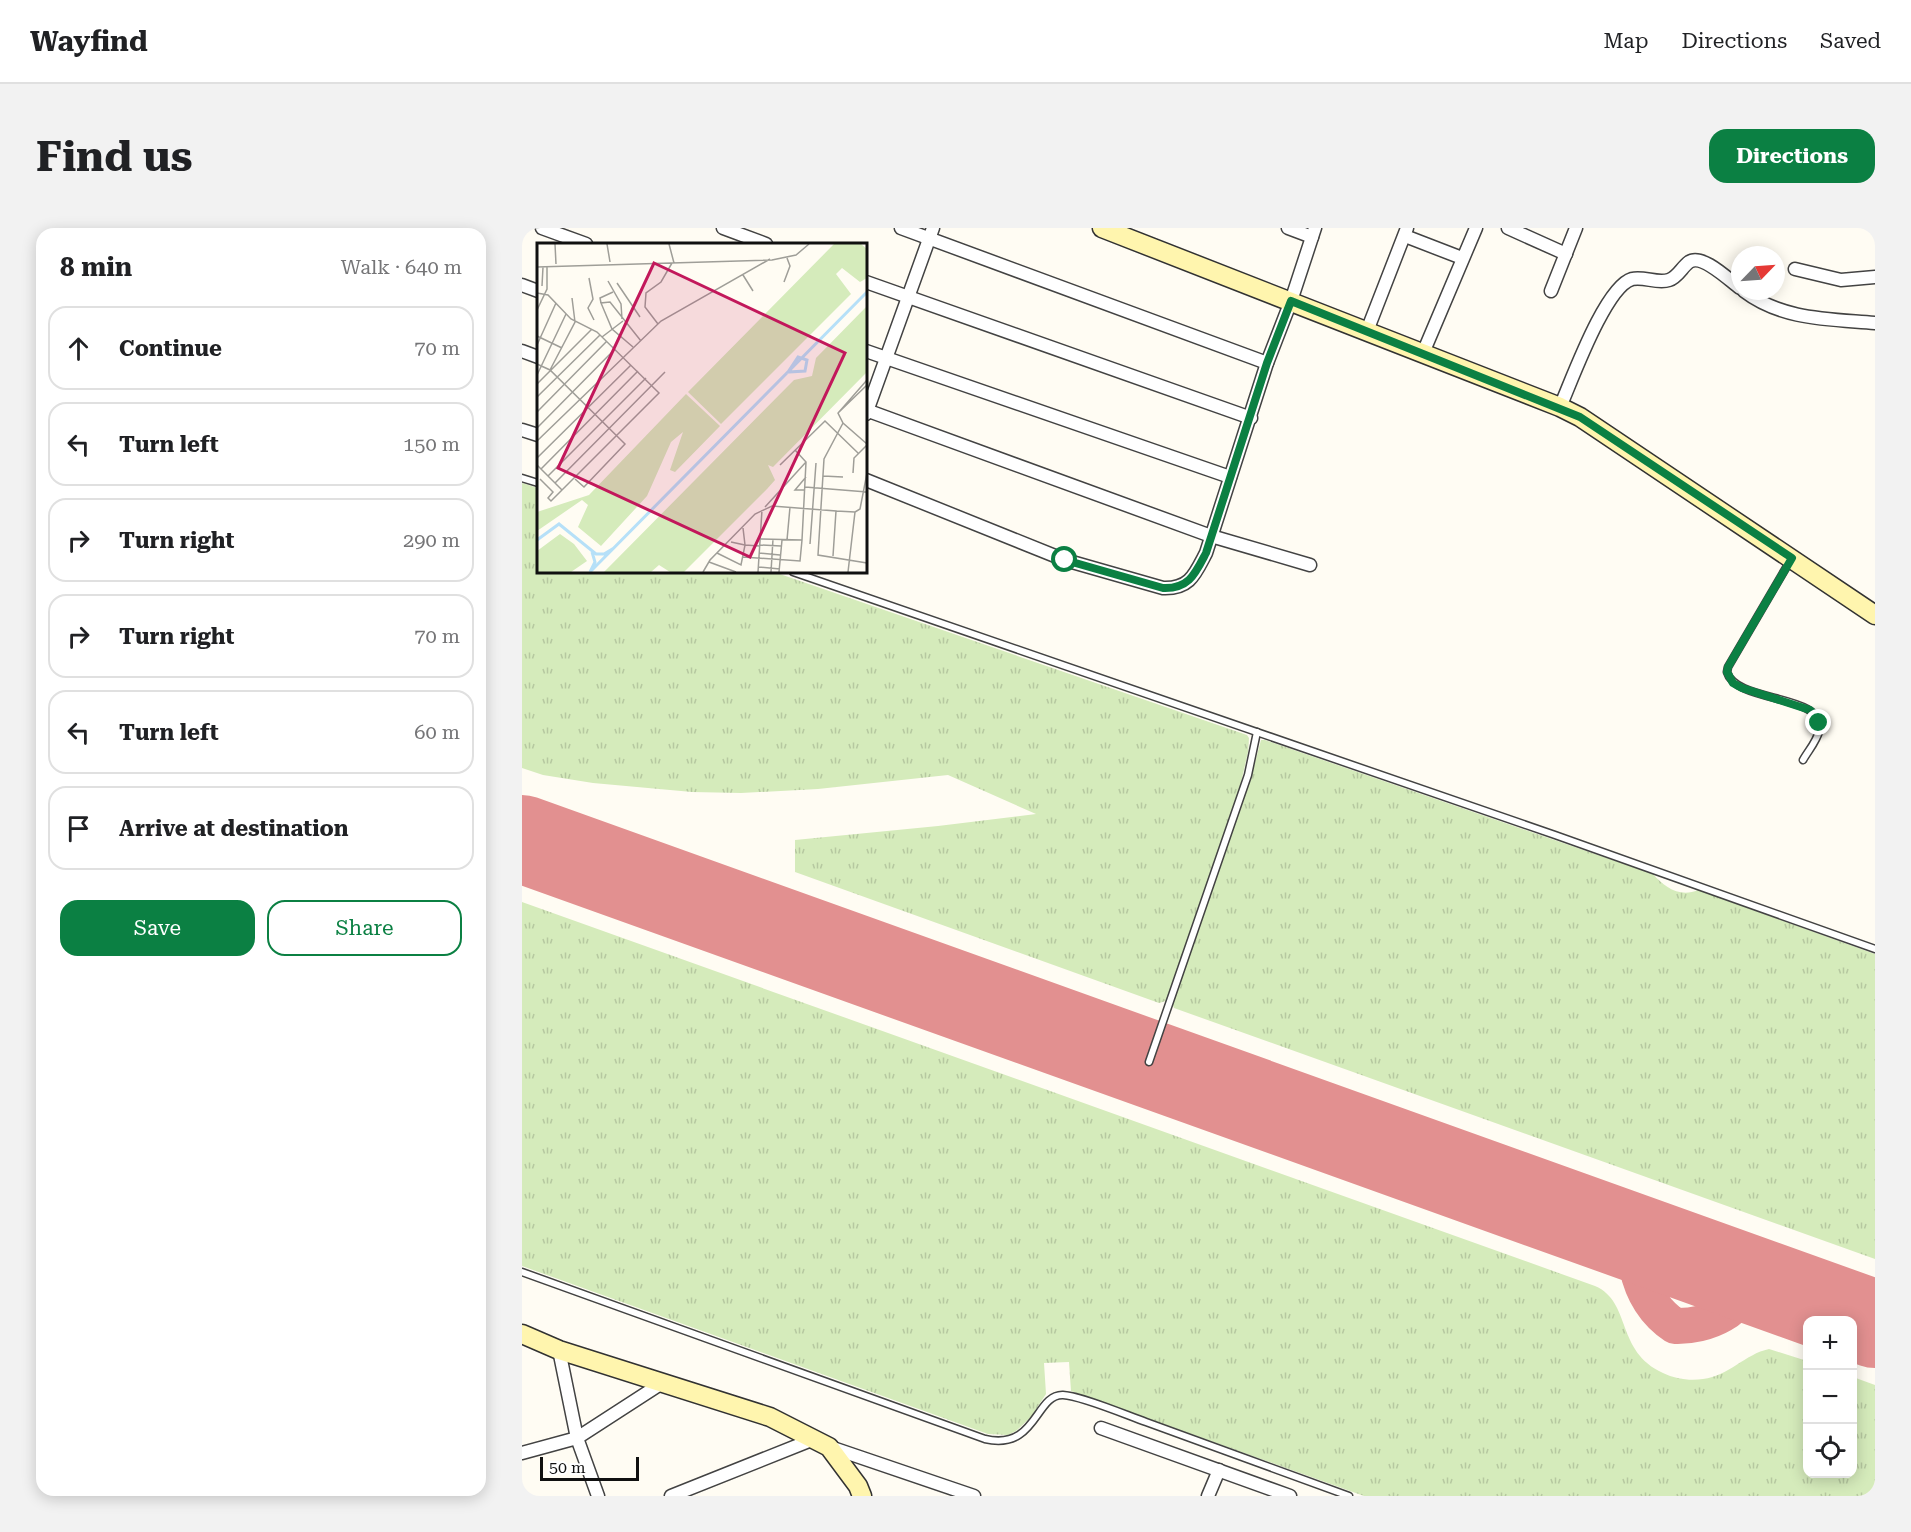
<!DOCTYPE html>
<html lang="en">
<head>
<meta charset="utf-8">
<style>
	body { margin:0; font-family:"Roboto Serif",serif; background:#f2f2f2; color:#202124 }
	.controls { position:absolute; right:18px; bottom:18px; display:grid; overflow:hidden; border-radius:12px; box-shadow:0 3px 15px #0003 }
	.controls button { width:54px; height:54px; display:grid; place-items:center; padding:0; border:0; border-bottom:2px solid #e0e0e0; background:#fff; color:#202124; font:30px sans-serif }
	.compass { position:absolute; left:1209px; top:18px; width:54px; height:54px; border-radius:50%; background:#fff; box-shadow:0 3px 15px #0003; rotate:65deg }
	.scale { position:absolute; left:18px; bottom:15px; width:99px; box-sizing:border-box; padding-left:6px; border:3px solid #101010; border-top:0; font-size:16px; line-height:21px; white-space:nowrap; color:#101010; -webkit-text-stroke:4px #fff; paint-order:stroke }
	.stop { position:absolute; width:18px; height:18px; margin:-14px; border:4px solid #0b8043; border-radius:50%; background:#fff }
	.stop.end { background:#0b8043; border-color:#fff; box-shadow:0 2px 6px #0008 }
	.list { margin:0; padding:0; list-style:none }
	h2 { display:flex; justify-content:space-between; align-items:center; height:78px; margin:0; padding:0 24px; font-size:26px }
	h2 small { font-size:20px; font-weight:400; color:#757577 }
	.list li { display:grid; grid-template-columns:39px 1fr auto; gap:18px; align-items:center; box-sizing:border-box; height:84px; margin:0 12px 12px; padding:0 12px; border:2px solid #e0e0e0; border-radius:18px }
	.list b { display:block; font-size:22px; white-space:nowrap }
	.list em { font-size:20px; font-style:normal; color:#757577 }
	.actions { display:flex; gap:12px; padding:18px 24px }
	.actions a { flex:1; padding:14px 0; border:2px solid #0b8043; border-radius:18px; text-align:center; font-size:21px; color:#0b8043 }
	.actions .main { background:#0b8043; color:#fff }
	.icon { flex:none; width:33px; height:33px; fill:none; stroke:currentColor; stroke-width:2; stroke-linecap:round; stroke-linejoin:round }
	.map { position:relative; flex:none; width:1353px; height:1268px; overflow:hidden; border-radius:18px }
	header { display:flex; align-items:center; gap:36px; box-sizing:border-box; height:84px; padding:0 30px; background:#fff; border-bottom:2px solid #e0e0e0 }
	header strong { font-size:28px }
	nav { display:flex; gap:33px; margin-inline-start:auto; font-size:21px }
	.intro { display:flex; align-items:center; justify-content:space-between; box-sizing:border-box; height:144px; padding:0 36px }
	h1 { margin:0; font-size:42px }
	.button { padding:15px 27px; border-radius:18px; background:#0b8043; color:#fff; font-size:21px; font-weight:700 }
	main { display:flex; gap:36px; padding:0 36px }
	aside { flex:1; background:#fff; border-radius:18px; box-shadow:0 3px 15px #0003 }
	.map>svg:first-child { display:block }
</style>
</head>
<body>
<header>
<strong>Wayfind</strong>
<nav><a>Map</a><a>Directions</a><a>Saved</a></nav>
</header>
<div class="intro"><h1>Find us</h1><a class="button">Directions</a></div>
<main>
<aside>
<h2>8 min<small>Walk · 640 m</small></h2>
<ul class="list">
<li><svg class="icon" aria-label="ahead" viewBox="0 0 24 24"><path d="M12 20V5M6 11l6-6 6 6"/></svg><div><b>Continue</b></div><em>70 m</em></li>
<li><svg class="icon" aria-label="left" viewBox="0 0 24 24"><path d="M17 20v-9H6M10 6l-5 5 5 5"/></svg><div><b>Turn left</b></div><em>150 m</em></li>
<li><svg class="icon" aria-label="right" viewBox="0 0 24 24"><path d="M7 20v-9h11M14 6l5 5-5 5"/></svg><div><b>Turn right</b></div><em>290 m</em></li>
<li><svg class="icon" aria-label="right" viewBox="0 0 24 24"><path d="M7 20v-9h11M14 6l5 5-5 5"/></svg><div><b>Turn right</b></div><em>70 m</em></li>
<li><svg class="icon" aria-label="left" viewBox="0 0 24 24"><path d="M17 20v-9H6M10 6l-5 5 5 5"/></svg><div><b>Turn left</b></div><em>60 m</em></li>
<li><svg class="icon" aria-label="arrive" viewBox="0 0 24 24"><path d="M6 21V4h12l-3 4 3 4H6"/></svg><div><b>Arrive at destination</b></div></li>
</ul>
<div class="actions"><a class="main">Save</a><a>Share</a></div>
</aside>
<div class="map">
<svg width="1353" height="1268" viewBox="0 0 1353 1268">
	<defs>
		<pattern id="grass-tufts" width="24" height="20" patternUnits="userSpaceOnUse" patternTransform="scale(1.5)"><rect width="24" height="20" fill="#d5ebbb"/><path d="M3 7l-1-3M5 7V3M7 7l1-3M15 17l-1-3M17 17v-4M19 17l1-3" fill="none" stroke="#b6c8a0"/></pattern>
	</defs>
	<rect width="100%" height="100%" fill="#fffcf3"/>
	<!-- grass -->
	<g fill="url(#grass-tufts)">
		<polygon points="0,255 16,260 16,344 252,344 725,507 727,510 726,524 718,559 644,773 637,775 273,644 273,612 416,598 514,586 426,547 296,561 219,565 170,564 71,555 21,547 0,540"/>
		<path d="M739 512H743L1131 646C1142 659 1158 670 1176 662L1353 726V1031L652 780 650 775 731 542Z"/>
		<path d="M0 674 1073 1058C1110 1074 1093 1123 1141 1145 1153 1151 1168 1153 1181 1151 1207 1148 1223 1126 1247 1121L1285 1133 1286 1246H1330L1331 1149 1353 1157V1268H842L549 1163 547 1134 522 1135 524 1166 509 1189 494 1203 486 1207 466 1206 0 1038Z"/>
	</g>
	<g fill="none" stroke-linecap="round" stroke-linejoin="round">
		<!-- taxiway -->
		<path stroke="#e29090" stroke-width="36" d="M1104 1007C1116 1010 1128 1013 1140 1014 1162 1015 1194 1009 1213 1024 1221 1030 1223 1038 1224 1048 1225 1083 1183 1099 1153 1098 1132 1084 1120 1063 1115 1039 1112 1027 1113 1016 1104 1007Z"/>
		<!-- runway -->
		<polyline stroke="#e29090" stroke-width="88" points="0,611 1353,1096"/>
		<defs>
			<g id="lane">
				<polyline points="0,250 16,255"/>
				<path d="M1268 333 1206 439 1205 444C1214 476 1305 465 1297 503 1295 513 1286 523 1281 532"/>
				<polyline points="271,344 1033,607 1353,721"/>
				<polyline points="627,834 726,547 735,504"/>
				<path d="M0 1044 463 1211C515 1223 513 1166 541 1167 560 1168 604 1187 624 1194 692 1219 759 1243 827 1268"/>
			</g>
			<g id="street">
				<polyline points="20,0 64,16"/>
				<polyline points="201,0 244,16"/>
				<polyline points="379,0 745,135"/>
				<polyline points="766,0 790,9"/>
				<polyline points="986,0 1044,26"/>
				<polyline points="883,8 940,30"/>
				<polyline points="1273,41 1319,52 1353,49"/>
				<polyline points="344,54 729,190"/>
				<polyline points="0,57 16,63"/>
				<polyline points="1029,63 1054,0"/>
				<path d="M1222 63C1260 92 1307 91 1353 95"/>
				<polyline points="845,103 885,0"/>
				<polyline points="0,123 16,129"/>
				<polyline points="344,123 708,249"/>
				<polyline points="901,125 954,0"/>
				<path d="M1038 179C1050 152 1083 59 1110 51 1122 48 1135 56 1147 52 1156 49 1160 39 1167 34 1180 25 1207 52 1218 60"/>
				<polyline points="344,182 689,308 788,337"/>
				<polyline points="344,186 411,0"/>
				<polyline points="0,202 16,207"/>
				<path d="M344 252 543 332 641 360C668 361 673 346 684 325L745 135 769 73 793 0"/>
				<polyline points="37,1122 55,1210 140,1155"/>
				<polyline points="579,1200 768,1268"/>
				<polyline points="308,1219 452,1268"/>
				<polyline points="0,1225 55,1210 76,1268"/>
				<polyline points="149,1268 292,1211"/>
				<polyline points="686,1268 697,1242"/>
			</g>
			<g id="secondary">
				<polyline points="580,0 1038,179 1058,189 1353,387"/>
				<polyline points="0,1106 37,1122 248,1189 307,1219 336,1258 340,1268"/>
			</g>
		</defs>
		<!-- lane casing -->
		<use href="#lane" stroke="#434343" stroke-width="9"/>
		<!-- street casing -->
		<use href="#street" stroke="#434343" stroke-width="15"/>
		<!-- secondary casing -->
		<use href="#secondary" stroke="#323232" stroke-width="21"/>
		<!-- lane -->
		<use href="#lane" stroke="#fff" stroke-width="6"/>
		<!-- street -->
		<use href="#street" stroke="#fff" stroke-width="12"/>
		<!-- secondary -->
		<use href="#secondary" stroke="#fff5ae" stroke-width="18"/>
	</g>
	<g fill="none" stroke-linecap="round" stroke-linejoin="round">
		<!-- route -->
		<path stroke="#0b8043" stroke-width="8" d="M543 332 641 360C667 361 673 346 684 325L745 135 769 73 1058 189 1270 330 1206 439 1205 444 1211 455 1220 460 1288 482 1295 488 1297 495"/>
	</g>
	<!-- overview -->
	<g transform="translate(15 15)">
		<rect width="330" height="330" fill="#fffcf3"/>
		<path d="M297 1H324L330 6V35L323 39 305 25 299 31 314 51 184 181 151 149ZM330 63V129L236 224 231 222 238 237 230 246 147 329H133L122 322 114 329H67L257 137 275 133 279 115ZM149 151 183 183 138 229 133 227 146 189 134 199 110 253 64 303 41 284 51 262 45 257 0 288V269L52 252ZM23 291 37 301 50 318 34 329H0V308Z" fill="#d5ebbb"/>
		<path fill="none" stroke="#b6e0f8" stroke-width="3" d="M261 114 270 117 268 128 251 129ZM0 297 22 281 59 311H67L77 305M53 329 58 319 55 309M53 329 330 49"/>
		<path fill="none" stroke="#9f9e98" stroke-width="1.5" d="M18 1 19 21M70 1 73 19M132 1 137 20M0 24 235 17 259 12 272 1M206 32 216 48M52 35 56 56 51 65 57 77M71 38 84 61 85 76M247 39 253 23 250 15M80 40 103 74M5 43 6 24M0 50 11 52 34 76 60 89 122 150 25 247 0 222M64 60 63 55 76 49M0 67 10 46V24M121 81 108 64 109 50 124 39 135 20M0 93 25 105M65 94 86 78M0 102 19 60M96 104 75 86 64 60 73 59 104 98M0 121 13 127 88 201 47 244 38 236M13 127 38 79 35 55M0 132 29 71M330 137 301 170 306 180 330 201M0 141 55 86M0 154 63 92M0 169 70 98M301 170 330 142M306 180 287 216 281 312 330 320M0 185 78 106M0 198 124 78 233 16M0 215 94 122M243 222 288 178 321 210M4 226 101 128M316 230 317 215 330 202M11 233 109 135M286 233 306 234M3 236 16 249 11 255 14 258 25 247M18 240 128 129M268 244 330 249M268 247H258L269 234M228 264 269 219M299 268 318 269M223 296 265 297 269 219 258 207M250 297 253 264M194 299 208 302 206 285M273 301 279 220M223 302 244 303M180 310 204 322 208 302 223 303M222 310 243 312M206 314 263 318 265 297M172 319 199 329M222 324 243 326M166 329 173 317 218 271 235 263 299 268 296 313M221 329 225 267M234 329 236 296M242 329 245 297M311 329 318 269 323 266 330 230"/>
		<path fill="#c2185b" fill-opacity="0.15" stroke="#c2185b" stroke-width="3" d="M117 20 308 110 213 314 21 225Z"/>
		<rect width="330" height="330" fill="none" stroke="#101010" stroke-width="3"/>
	</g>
</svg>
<div class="controls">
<button>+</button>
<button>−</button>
<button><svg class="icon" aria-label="locate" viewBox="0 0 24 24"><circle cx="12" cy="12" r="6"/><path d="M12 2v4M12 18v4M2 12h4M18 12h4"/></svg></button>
</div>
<svg class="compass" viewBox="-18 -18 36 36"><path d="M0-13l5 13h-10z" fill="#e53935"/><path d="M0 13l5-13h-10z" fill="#757577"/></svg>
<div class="scale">50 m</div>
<div class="stop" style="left:543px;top:332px"></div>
<div class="stop end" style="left:1297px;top:495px"></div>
</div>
</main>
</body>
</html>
